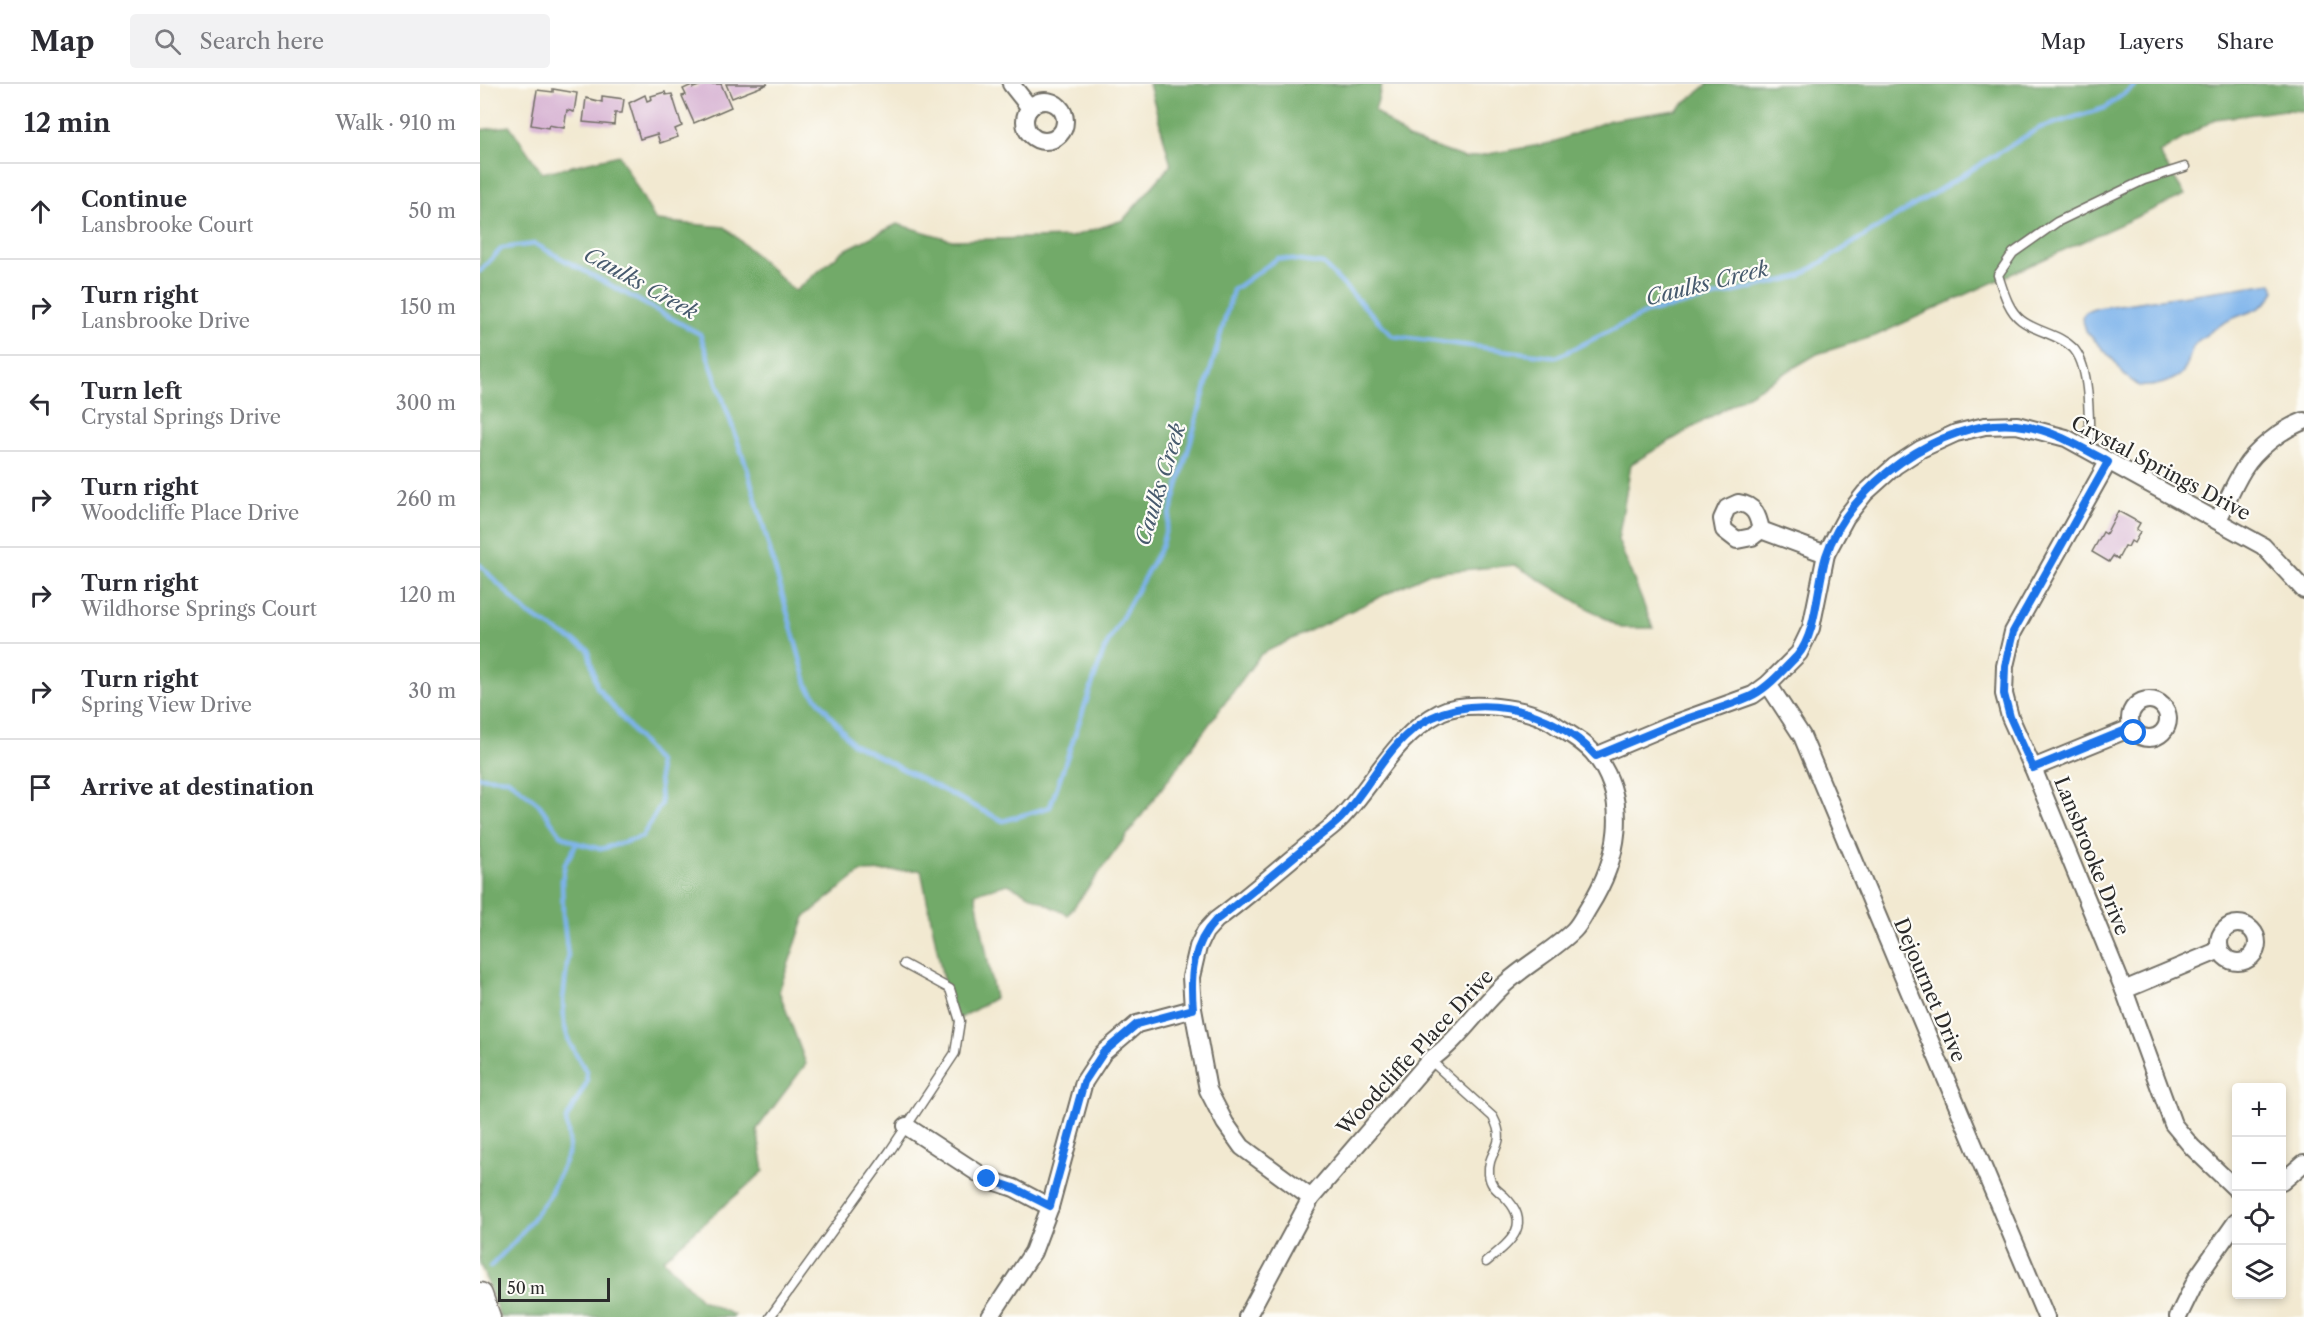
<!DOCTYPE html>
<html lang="en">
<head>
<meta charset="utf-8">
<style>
	body { margin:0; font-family:"Libre Caslon Text",serif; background:#f2f2f3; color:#2b2b33 }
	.controls { position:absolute; right:18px; bottom:18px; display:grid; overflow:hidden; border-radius:6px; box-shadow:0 3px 9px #0003 }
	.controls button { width:54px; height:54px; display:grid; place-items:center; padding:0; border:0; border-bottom:2px solid #e1e1e2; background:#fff; color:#2b2b33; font:30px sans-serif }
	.scale { position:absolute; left:18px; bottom:15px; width:112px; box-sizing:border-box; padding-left:6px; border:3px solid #2b2b2b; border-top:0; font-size:16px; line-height:21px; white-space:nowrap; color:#2b2b2b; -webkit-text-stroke:4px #fdfcf7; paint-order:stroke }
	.stop { position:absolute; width:18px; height:18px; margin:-14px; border:4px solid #1a73e8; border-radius:50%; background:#fff }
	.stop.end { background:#1a73e8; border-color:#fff; box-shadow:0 2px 6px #0008 }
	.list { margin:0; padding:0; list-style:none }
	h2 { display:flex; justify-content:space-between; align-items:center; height:78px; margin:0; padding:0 24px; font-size:26px }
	h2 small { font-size:20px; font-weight:400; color:#7c7c81 }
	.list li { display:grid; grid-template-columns:39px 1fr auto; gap:18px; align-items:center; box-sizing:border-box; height:96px; padding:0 24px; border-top:2px solid #e1e1e2 }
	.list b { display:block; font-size:22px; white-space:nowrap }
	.list p { margin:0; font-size:20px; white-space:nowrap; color:#7c7c81 }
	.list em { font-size:20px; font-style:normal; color:#7c7c81 }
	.icon { flex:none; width:33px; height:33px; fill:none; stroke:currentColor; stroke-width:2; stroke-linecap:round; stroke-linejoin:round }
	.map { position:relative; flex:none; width:1824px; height:1233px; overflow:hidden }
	header { display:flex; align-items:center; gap:36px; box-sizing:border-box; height:84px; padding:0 30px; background:#fff; border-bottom:2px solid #e1e1e2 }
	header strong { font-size:28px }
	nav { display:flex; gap:33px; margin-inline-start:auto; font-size:21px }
	.search { width:420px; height:54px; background:#f2f2f3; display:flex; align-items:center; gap:15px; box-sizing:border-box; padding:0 21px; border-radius:6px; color:#7c7c81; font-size:22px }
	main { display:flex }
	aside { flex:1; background:#fff }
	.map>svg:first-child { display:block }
</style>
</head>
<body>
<header>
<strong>Map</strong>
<div class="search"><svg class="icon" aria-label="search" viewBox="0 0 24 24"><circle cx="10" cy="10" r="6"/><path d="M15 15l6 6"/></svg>Search here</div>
<nav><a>Map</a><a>Layers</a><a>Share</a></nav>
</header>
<main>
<aside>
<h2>12 min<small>Walk · 910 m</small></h2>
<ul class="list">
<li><svg class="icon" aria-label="ahead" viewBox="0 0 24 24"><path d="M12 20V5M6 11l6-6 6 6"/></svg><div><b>Continue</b><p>Lansbrooke Court</p></div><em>50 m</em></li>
<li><svg class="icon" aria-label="right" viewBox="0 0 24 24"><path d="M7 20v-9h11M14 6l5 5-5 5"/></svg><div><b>Turn right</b><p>Lansbrooke Drive</p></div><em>150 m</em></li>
<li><svg class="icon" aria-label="left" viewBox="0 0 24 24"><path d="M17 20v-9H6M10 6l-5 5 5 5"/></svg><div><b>Turn left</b><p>Crystal Springs Drive</p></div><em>300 m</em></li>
<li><svg class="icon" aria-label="right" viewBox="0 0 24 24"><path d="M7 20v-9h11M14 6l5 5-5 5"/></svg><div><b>Turn right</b><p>Woodcliffe Place Drive</p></div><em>260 m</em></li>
<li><svg class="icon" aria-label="right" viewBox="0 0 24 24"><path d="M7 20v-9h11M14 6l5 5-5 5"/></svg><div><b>Turn right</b><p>Wildhorse Springs Court</p></div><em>120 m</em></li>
<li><svg class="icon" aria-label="right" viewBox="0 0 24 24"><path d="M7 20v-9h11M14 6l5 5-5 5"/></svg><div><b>Turn right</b><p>Spring View Drive</p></div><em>30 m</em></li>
<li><svg class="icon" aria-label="arrive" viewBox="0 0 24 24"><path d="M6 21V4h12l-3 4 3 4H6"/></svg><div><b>Arrive at destination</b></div></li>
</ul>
</aside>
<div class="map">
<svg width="1824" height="1233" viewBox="0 0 1824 1233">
	<rect width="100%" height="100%" fill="#fdfcf7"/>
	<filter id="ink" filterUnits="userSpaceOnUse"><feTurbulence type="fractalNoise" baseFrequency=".0167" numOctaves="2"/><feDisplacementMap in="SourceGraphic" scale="12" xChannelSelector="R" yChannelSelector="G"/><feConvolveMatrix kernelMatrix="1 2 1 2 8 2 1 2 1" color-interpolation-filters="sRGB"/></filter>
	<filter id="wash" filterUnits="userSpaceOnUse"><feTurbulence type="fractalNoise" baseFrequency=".008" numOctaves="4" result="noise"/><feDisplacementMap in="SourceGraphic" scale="24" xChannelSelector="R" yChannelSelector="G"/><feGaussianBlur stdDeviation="1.35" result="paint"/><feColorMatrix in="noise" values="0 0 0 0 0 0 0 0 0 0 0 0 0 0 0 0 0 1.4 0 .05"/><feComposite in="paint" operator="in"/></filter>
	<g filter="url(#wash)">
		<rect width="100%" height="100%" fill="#f2e9d1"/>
		<!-- forest -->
		<polygon fill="#72aa69" stroke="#4e6a4a" stroke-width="1.5" points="669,0 902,0 895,27 928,54 985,74 1071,59 1130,36 1196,26 1228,0 1824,0 1824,27 1805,26 1735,35 1679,69 1705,111 1395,252 1337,270 1151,380 1138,456 1173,544 1141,544 1035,481 950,489 781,570 588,831 528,800 495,809 515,914 472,939 441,786 381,788 325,833 299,907 326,980 277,1045 284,1087 183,1175 221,1216 254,1231 253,1233 20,1233 0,1179 0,46 30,42 62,89 139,71 176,137 245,143 315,207 363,167 417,140 472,156 591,153 643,136 691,81"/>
		<!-- water -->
		<path fill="#7db3eb" stroke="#546f8b" stroke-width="1.5" d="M1792 199 1795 207C1784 226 1773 226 1754 234 1742 238 1729 249 1719 256 1707 265 1711 284 1699 292 1686 300 1673 303 1659 302L1644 291 1636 279 1606 247 1602 233 1606 228 1617 224Z"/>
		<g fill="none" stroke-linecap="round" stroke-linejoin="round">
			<!-- stream -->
			<g stroke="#7db3eb" stroke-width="4.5">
				<polyline points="0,187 22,164 55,160 220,250 267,384 328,603 372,659 523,737 570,723 624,566 681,463 753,206 798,174 843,180 913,252 1077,273 1166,229 1318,193 1559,44 1625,24 1657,0"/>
				<polyline points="0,481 48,530 108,565 117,603 178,678 181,720 162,753 121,765 97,759 81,751 58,719 28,695 0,693"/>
				<polyline points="10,1183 36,1156 68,1114 88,1070 89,1055 86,1036 107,998 106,987 89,958 84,940 83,915 88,873 83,831 82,796 85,780 97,759"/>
			</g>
		</g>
		<g id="blocks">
			<!-- building -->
			<g fill="#d6b0d2">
				<polygon points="218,0 241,0 251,23 214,39 202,12 206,11 203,5 212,1 213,4 219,2"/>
				<polygon points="246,0 288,0 252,14"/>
				<polygon points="73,5 97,9 94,28 87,26 84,44 69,41 68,44 51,41 57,6 73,8"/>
				<polygon points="185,8 186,11 192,10 202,42 195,45 198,53 180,59 177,50 160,55 149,19 165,11 167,17 172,15 171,12"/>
				<polygon points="122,12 144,15 142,29 135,29 134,41 103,38 106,14 122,18"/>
				<polygon points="1638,427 1660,439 1656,446 1660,448 1654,459 1651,457 1648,463 1645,462 1638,475 1633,472 1629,478 1612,468 1623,448 1626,450"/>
			</g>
		</g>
	</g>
	<g filter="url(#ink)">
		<use href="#blocks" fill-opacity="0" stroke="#716e65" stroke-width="1.5"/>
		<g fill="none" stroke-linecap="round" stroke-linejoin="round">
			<defs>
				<g id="lane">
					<path d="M1610 367C1608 341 1612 284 1593 264 1579 250 1556 248 1541 236 1528 226 1523 206 1518 191L1533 169 1577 138 1664 96 1705 83"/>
					<path d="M950 976 1013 1033C1029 1063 1007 1065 1009 1090 1010 1101 1016 1105 1024 1112 1054 1141 1030 1158 1006 1178"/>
					<polyline points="290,1233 410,1067 475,969 480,937 470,905 424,880"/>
				</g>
				<g id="street">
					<polyline points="531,0 550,24"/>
					<circle cx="565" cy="37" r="20"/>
					<polyline points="1628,378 1533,548 1525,582 1524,610 1530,633 1553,684 1644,906 1693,1040 1712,1063 1756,1105"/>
					<path d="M1258 419C1275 421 1278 432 1281 446L1272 453 1257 456 1244 446 1242 435 1247 424Z"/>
					<path d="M1738 436C1746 420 1753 402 1763 386 1775 366 1802 345 1824 337"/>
					<polyline points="1281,446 1346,470"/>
					<polyline points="1288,600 1322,652 1566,1233"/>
					<circle cx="1669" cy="635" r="19"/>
					<polyline points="1116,672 1190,641 1273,611 1288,600 1319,569 1331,544 1346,470 1366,433 1385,409 1415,382 1441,365 1476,349 1505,342 1537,341 1586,354 1783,462 1824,506"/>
					<polyline points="1553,684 1651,644"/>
					<circle cx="1758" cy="859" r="19"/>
					<polyline points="1644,906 1740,866"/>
					<polyline points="426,1042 507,1095 534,1104 570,1123"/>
					<polyline points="1802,1098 1824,1079"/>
					<polyline points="510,1233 553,1168 570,1123 604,998 623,969 657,940 713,925"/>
					<path d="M767 1233 831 1114 950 976C979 956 999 923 1026 899 1047 880 1074 866 1094 846 1100 840 1104 831 1109 823 1138 777 1151 717 1115 671 1104 657 1086 648 1071 638 1047 623 987 616 961 628 912 653 896 699 859 736 848 747 833 756 821 767 793 790 766 814 736 836L725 848 718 863 711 893 713 925 728 1006 745 1039 762 1063 831 1114"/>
					<polyline points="1698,1233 1718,1192 1756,1138"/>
				</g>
				<polyline id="secondary" points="0,1211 8,1233"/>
			</defs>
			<!-- lane casing -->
			<use href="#lane" stroke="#716e65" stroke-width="11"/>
			<!-- street casing -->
			<use href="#street" stroke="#716e65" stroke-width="20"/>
			<!-- secondary casing -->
			<use href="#secondary" stroke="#716e65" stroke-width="27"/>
			<!-- lane -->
			<use href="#lane" stroke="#fff" stroke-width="8"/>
			<!-- street -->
			<use href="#street" stroke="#fff" stroke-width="16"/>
			<!-- secondary -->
			<use href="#secondary" stroke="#fff" stroke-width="24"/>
		</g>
	</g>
	<g fill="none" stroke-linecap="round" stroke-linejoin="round" filter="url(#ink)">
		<!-- route -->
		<path stroke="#1a73e8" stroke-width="8" d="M507 1095 534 1104 570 1122 604 998 623 969 657 940 713 925C710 891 712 861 736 836 766 814 793 790 821 767 833 756 848 747 860 735 886 708 902 671 931 647 985 602 1072 623 1116 672 1147 659 1178 646 1209 634 1230 627 1253 621 1273 611 1290 602 1304 585 1317 572 1337 550 1337 501 1346 472 1368 402 1462 334 1536 341 1570 344 1599 362 1628 378L1533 548 1525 582 1524 610 1530 633 1553 684 1651 644 1654 649"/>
	</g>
	<g text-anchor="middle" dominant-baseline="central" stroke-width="4.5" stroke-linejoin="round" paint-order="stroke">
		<!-- street labels -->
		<g font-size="20" fill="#2b2b2b" stroke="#fdfcf7">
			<text transform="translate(1681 384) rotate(28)">Crystal Springs Drive</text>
			<text transform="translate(1612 772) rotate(68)">Lansbrooke Drive</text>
			<text transform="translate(1450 906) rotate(67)">Dejournet Drive</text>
			<text transform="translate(935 968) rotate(-47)">Woodcliffe Place Drive</text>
		</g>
		<!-- water labels -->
		<g font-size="21" font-style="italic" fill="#485b6e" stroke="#fdfcf7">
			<text transform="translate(161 199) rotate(29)">Caulks Creek</text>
			<text transform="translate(1227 199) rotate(-14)">Caulks Creek</text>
			<text transform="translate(680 400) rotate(-73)">Caulks Creek</text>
		</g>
	</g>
</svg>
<div class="controls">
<button>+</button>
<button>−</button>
<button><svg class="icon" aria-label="locate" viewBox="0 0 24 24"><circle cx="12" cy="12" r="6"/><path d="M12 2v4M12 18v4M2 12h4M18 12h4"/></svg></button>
<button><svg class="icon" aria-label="layers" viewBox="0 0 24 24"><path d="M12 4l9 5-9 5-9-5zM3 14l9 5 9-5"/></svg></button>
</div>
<div class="scale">50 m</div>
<div class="stop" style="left:1654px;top:649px"></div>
<div class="stop end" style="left:507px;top:1095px"></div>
</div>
</main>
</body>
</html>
